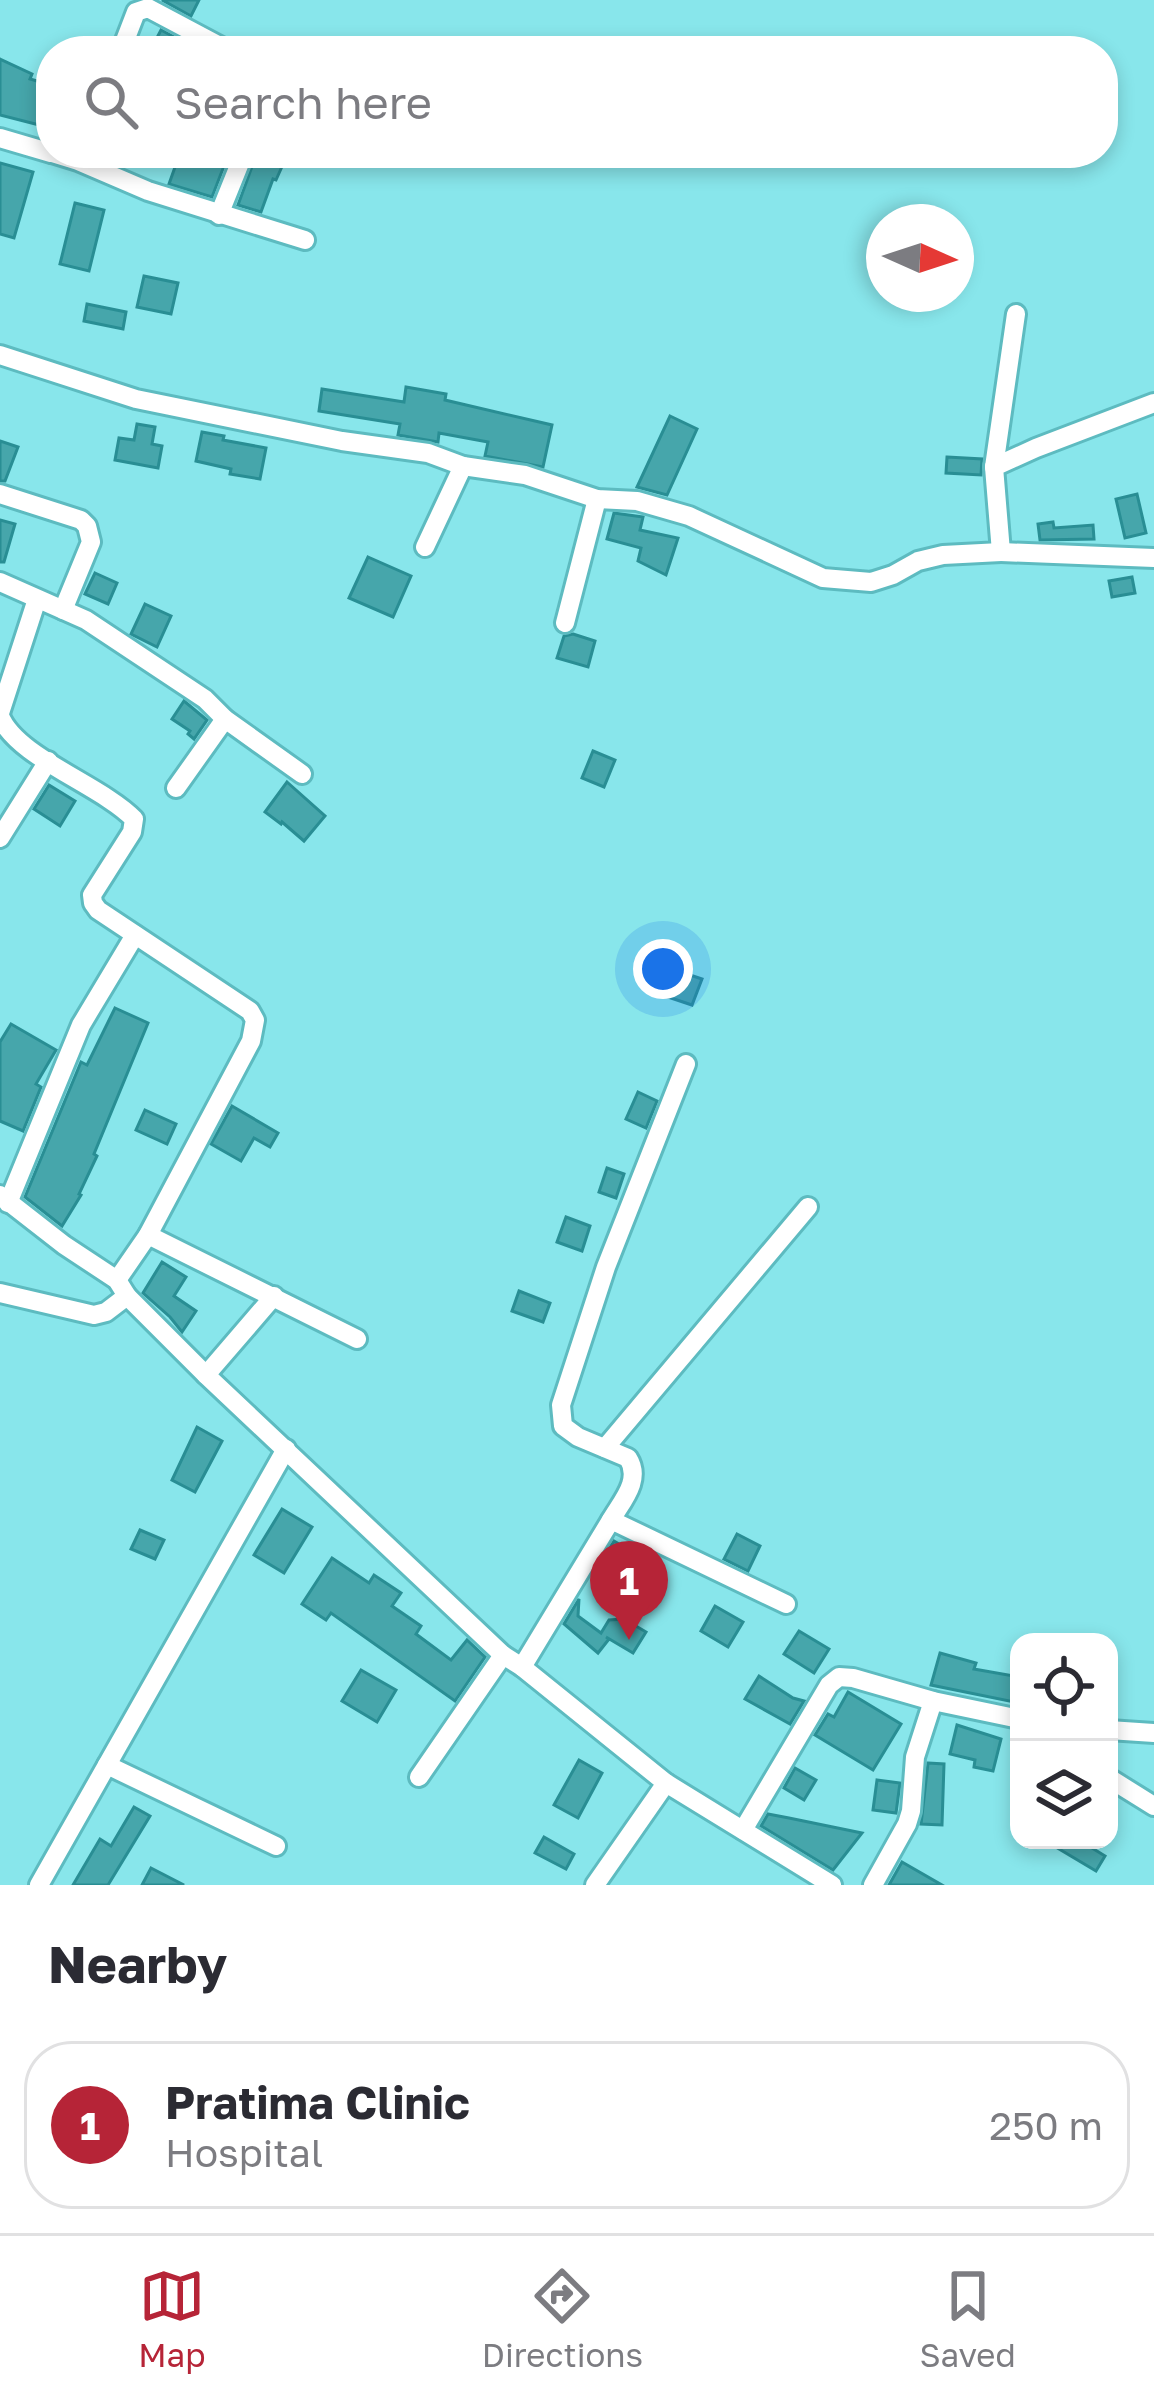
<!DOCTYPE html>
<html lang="en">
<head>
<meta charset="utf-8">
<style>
	body { margin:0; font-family:"Golos Text",sans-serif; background:#f2f2f3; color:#2b2b33 }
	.controls { position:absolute; right:36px; bottom:36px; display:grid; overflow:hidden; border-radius:24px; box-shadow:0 6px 18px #0003 }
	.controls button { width:108px; height:108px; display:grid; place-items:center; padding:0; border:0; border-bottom:3px solid #e1e1e2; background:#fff; color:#2b2b33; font:60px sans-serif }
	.compass { position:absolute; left:866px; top:204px; width:108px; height:108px; border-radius:50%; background:#fff; box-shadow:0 6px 18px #0003; rotate:93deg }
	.you { position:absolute; left:663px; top:969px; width:42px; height:42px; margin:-30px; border:9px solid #fff; border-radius:50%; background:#1a73e8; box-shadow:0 0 0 18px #1a73e833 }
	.badge { display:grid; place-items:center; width:78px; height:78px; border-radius:50%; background:#b62437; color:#fff; font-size:39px; font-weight:700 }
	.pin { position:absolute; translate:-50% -99px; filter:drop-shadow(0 3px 6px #0008) }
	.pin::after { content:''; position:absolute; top:63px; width:42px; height:36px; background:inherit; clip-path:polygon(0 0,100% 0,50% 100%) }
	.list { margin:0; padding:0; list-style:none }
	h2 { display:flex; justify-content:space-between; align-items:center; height:156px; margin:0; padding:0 48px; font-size:51px }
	h2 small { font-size:39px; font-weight:400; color:#7c7c81 }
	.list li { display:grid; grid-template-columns:78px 1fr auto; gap:36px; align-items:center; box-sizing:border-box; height:168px; margin:0 24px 24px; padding:0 24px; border:3px solid #e1e1e2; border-radius:48px }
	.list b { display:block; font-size:45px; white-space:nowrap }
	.list p { margin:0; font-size:39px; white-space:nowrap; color:#7c7c81 }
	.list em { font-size:39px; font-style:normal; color:#7c7c81 }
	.icon { flex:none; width:66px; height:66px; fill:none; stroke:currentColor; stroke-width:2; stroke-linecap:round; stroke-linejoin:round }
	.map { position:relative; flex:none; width:1154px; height:1885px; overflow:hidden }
	.search { position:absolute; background:#fff; box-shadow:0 6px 18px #0003; left:36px; right:36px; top:36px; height:132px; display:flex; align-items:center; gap:30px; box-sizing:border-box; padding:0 42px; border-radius:48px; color:#7c7c81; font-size:45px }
	.sheet { height:348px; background:#fff }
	nav { display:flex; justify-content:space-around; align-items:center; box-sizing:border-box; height:168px; border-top:3px solid #e1e1e2; background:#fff; font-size:33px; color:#7c7c81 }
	nav a { display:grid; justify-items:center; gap:6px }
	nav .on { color:#b62437 }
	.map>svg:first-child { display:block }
</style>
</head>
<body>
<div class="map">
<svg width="1154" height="1885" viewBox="0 0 1154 1885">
	<rect width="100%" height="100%" fill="#88e6eb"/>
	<!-- building -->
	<g fill="#46a6ab" stroke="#298e94" stroke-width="3">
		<polygon points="162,0 199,0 191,16"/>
		<polygon points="161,30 200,51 150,51"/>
		<polygon points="0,59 32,74 30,79 51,85 51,128 0,115"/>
		<polygon points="180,153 229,153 212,197 169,184"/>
		<polygon points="257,153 288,153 276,180 273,179 261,212 238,205"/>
		<polygon points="0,163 33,172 14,238 0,234"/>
		<polygon points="75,203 104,210 89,271 60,264"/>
		<polygon points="144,276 178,283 171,314 137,307"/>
		<polygon points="87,304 126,312 123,329 84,321"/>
		<polygon points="406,387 446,394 445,400 552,425 543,467 485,456 488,442 439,433 438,442 398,435 400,424 319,411 322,389 404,402"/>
		<polygon points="670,416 697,429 667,495 637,487"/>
		<polygon points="137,424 155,427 152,444 162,446 158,468 115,460 119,438 134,440"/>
		<polygon points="202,432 224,436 223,440 266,448 260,479 230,474 231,469 196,461"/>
		<polygon points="0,441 18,447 5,481 0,481"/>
		<polygon points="947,457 982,459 981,475 946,473"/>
		<polygon points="1137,494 1146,533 1125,538 1116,499"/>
		<polygon points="614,513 643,517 640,530 678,538 666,575 638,561 641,548 607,539"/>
		<polygon points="0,520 15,524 4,562 0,562"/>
		<polygon points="1053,522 1054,528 1093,525 1094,539 1040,540 1038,524"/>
		<polygon points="368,557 411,576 393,617 349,598"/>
		<polygon points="95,573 117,583 108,604 85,594"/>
		<polygon points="1132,577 1135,593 1112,597 1109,581"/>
		<polygon points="145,604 171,616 157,647 131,634"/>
		<polygon points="573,634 595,641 588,667 557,658 564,636"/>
		<polygon points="184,701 207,720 194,739 188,734 190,731 172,719"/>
		<polygon points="593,751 615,760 604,787 582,778"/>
		<polygon points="287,782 325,816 304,841 282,822 281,824 265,812"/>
		<polygon points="49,785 75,801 60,826 34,809"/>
		<polygon points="672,969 702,979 692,1005 662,995"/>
		<polygon points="115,1008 148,1023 94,1154 97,1156 79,1194 81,1195 62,1226 25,1197 81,1062 87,1065"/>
		<polygon points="11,1024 56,1050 36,1084 41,1087 23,1131 0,1121 0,1042"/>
		<polygon points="638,1092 657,1101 646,1128 626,1119"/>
		<polygon points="232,1106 278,1133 270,1147 254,1138 241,1161 211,1144"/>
		<polygon points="145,1110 176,1124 167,1144 136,1130"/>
		<polygon points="607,1168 624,1174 616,1198 599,1192"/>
		<polygon points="566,1217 590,1226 582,1251 557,1242"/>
		<polygon points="162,1262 186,1277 174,1296 196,1311 182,1332 170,1317 143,1293"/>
		<polygon points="519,1291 550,1303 543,1322 512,1311"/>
		<polygon points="197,1427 222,1441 195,1492 172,1480"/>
		<polygon points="282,1509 312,1527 284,1573 254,1555"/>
		<polygon points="140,1530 164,1540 155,1559 131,1549"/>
		<polygon points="737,1534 760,1546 748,1571 724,1559"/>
		<polygon points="614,1541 639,1556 620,1587 595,1572"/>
		<polygon points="332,1558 369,1583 374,1575 401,1593 392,1606 421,1626 416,1634 451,1660 467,1640 485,1657 455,1701 331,1613 326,1620 302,1604"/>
		<polygon points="579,1599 578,1616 601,1633 609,1620 624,1619 646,1632 633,1653 606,1637 609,1639 598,1653 564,1624"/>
		<polygon points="715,1606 743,1622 728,1647 701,1631"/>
		<polygon points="799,1631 829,1649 814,1673 784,1654"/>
		<polygon points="940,1653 976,1663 974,1669 1019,1677 1019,1703 931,1685"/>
		<polygon points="361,1670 396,1690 377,1722 342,1701"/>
		<polygon points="759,1676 793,1698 804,1701 790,1724 745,1699"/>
		<polygon points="848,1692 901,1724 873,1770 815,1735 828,1714 834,1717"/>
		<polygon points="957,1725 1001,1739 993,1771 974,1767 975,1760 950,1754"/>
		<polygon points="579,1760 602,1773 578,1818 554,1805"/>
		<polygon points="928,1763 944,1764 942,1825 921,1824"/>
		<polygon points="795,1768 816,1780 804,1800 784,1788"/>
		<polygon points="877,1780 900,1783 896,1813 873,1810"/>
		<polygon points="134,1807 150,1816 108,1885 73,1885 100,1839 111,1846"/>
		<polygon points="768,1814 789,1818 862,1833 833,1870 761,1826"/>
		<polygon points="544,1837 574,1854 566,1869 535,1853"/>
		<polygon points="1044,1840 1079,1840 1105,1856 1096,1871"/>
		<polygon points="902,1862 942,1885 889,1885"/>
		<polygon points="151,1868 184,1885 142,1885"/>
	</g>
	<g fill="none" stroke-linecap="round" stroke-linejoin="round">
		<defs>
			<g id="street">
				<polyline points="121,51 136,12 148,8 229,51"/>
				<polyline points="0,138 51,153"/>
				<polyline points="52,153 78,161 148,191 305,240"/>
				<polyline points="219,215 244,153"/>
				<polyline points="0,355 136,399 342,441 428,453 463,466 525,475 597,499 637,501 689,516 823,578 871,582 893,575 918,561 943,555 1001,552 994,467 1036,448 1154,403"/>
				<polyline points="994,467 1016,314"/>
				<polyline points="0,494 81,520 87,526 91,542 63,610"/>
				<polyline points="425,547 463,466"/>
				<polyline points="1001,552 1154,558"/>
				<polyline points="0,582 86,620 205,699 225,719 302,774"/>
				<polyline points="565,623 597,499"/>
				<polyline points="0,713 37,599"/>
				<path d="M0 716C16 757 101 785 134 819L132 832 92 895 93 903 98 910 250 1011 255 1020 251 1041 148 1235 117 1280"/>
				<polyline points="176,788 225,719"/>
				<polyline points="0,838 48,761"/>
				<polyline points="0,1195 64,1245 117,1280 127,1296 206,1375 503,1655 522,1667 666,1783 832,1885"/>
				<polyline points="8,1203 81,1025 135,935"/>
				<polyline points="148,1235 357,1339"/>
				<polyline points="0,1293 94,1315 106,1312 127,1296"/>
				<polyline points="206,1375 274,1296"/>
				<polyline points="605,1448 808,1207"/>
				<path d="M611 1520C622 1501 642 1480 628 1458L578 1437 563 1426 561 1405 606 1267 686 1064"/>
				<polyline points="522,1667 611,1520 786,1604"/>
				<polyline points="1109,1730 1154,1733"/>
				<polyline points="107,1765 276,1846"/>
				<polyline points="419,1777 503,1655"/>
				<polyline points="1109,1778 1154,1806"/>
				<polyline points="743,1830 829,1685 839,1677 853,1678 933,1701 1019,1719"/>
				<polyline points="39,1885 286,1449"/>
				<polyline points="595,1885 666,1783"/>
				<polyline points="873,1885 907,1824 911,1811 915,1757 933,1701"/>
			</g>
		</defs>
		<!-- street casing -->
		<use href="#street" stroke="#5dbbc0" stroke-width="24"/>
		<!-- street -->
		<use href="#street" stroke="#fff" stroke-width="18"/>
	</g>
</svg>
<div class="controls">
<button><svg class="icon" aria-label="locate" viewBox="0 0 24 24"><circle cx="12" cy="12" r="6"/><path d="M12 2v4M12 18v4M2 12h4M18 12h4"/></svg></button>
<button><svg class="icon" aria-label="layers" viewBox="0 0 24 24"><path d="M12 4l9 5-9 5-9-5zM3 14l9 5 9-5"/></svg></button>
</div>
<svg class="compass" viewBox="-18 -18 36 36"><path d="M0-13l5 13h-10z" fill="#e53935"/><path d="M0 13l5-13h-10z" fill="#7c7c81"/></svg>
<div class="you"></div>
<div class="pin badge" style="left:629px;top:1640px">1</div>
<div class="search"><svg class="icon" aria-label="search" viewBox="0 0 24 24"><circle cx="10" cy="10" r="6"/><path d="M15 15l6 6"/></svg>Search here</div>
</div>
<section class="sheet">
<h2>Nearby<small></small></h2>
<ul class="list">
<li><span class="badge">1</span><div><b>Pratima Clinic</b><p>Hospital</p></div><em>250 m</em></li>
</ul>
</section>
<nav>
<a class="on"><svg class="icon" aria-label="map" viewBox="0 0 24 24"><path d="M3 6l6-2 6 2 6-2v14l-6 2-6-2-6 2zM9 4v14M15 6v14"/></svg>Map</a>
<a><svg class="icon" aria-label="directions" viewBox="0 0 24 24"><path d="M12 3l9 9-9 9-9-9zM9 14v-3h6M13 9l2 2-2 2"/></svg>Directions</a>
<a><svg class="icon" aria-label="saved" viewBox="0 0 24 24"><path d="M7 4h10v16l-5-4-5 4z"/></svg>Saved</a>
</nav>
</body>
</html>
